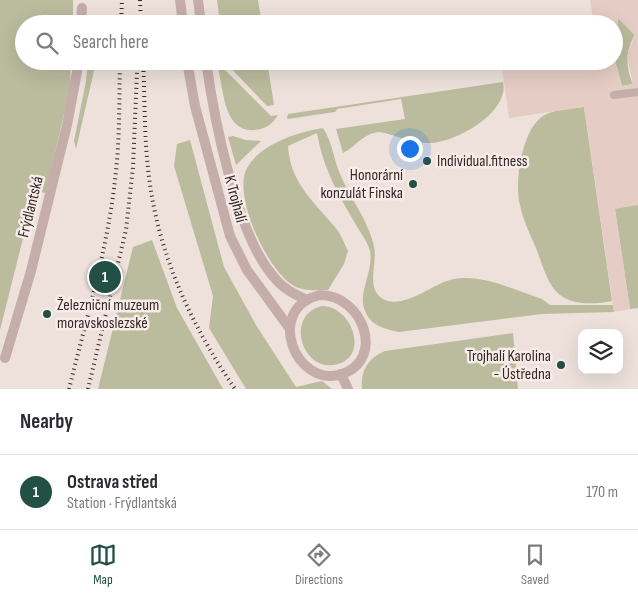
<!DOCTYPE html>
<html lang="en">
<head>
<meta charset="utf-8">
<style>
	body { margin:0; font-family:"Sofia Sans Condensed",sans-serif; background:#f7f7f7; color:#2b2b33 }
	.controls { position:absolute; right:15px; bottom:15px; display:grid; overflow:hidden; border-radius:10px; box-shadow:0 5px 20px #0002 }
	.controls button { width:45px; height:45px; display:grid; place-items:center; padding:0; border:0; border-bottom:1px solid #e1e1e2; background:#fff; color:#2b2b33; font:25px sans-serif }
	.you { position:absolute; left:409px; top:148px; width:18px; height:18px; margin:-12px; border:4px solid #fff; border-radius:50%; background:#1a73e8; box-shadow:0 0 0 8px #1a73e833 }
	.badge { display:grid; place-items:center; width:32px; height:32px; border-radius:50%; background:#235045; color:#fff; font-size:16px; font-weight:700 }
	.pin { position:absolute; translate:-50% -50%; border:2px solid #fff; box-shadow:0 1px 5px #0006 }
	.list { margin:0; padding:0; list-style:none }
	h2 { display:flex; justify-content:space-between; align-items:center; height:65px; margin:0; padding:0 20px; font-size:21px }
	h2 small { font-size:16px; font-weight:400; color:#7c7c81 }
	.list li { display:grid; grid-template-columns:32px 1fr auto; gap:15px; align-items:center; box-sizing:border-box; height:75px; padding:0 20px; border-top:1px solid #e1e1e2 }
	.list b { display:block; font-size:19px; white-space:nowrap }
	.list p { margin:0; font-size:16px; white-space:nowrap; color:#7c7c81 }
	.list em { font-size:16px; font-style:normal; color:#7c7c81 }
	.icon { flex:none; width:28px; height:28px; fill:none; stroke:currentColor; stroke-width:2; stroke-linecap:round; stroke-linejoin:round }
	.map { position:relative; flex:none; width:638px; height:389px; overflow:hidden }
	.search { position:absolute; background:#fff; box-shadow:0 5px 20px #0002; left:15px; right:15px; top:15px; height:55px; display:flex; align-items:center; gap:12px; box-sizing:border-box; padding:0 18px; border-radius:28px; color:#7c7c81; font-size:19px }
	.sheet { height:140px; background:#fff }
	nav { display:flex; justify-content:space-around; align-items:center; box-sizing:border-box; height:70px; border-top:1px solid #e1e1e2; background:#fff; font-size:14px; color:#7c7c81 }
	nav a { display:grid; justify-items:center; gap:2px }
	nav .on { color:#235045 }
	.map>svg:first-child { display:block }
</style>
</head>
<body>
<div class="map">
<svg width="638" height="389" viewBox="0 0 638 389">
	<rect width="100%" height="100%" fill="#eee1dc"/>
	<!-- green -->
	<g fill="#bbbc9e">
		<polygon points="0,0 73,0 73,24 24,24 24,61 71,61 70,87 46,193 35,191 0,330"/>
		<polygon points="217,0 258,0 262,24 220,24"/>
		<path d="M618 18 635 35C625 50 626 69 633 84L622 86 614 57Z"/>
		<polygon points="88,61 94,61 94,71 76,149 74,141 86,81"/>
		<polygon points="224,61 267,61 274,105 267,106"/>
		<path d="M219 64 271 116 278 115C273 124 265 129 255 130 222 133 224 86 217 65Z"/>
		<path d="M503 82C510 112 456 143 429 143 413 144 396 135 380 132 363 133 357 146 343 153L336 129 405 119 401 99 337 109 335 112 288 119 287 118 288 114Z"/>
		<path d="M584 107 612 301C597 304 574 306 560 295 547 285 542 263 536 248 530 234 523 220 520 205 514 183 522 129 543 116 554 109 570 109 584 107Z"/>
		<path d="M323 128C332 141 334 160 340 174 350 198 368 220 374 246 378 263 365 288 383 299 403 310 431 285 450 280 479 272 514 290 542 299L550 305H613L614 312 542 314 399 332C385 329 371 326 365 311 357 293 374 271 370 251 367 240 357 228 352 218 336 191 322 164 317 133L288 146C290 182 313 201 335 227 341 234 344 243 348 251L344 264 328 290C315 290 302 292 291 284 267 268 232 195 247 168 260 144 298 132 323 128Z"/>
		<polygon points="233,136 246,140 261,141 236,165 228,137"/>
		<polygon points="190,140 224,267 256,325 296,387 322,381 332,389 246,389 209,328 213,296 174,166 177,144"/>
		<polygon points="638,171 638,308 630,309 610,176"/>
		<polygon points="152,240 177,308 223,389 98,389 133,247"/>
		<path d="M322 306C353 306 371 360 333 365 300 369 286 314 322 306Z"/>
		<path d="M513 333 518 389H362C360 371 368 358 385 351Z"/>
	</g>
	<!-- plaza -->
	<polygon fill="#e5cdc5" points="590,0 638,0 638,205 615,209 630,309 614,312 584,107 509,118 501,61 614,61 614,57 622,86 633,84 627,56 635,35 618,18 614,37 614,24 594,24"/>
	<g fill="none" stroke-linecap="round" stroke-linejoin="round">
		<!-- pedestrian -->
		<polyline stroke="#c5aeaa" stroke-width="8" points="614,95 638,92"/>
		<!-- minor -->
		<g stroke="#c5aeaa" stroke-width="10">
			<polyline points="180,0 183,24"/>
			<polyline points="198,0 201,24"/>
			<polyline points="81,24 82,8"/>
			<polyline points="187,61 195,106 230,236 247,270 290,329"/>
			<path d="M206 61C214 118 236 233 273 276 282 288 294 294 307 300"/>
			<path d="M320 295C363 295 386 359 342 374 295 389 264 308 320 295Z"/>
			<polyline points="5,358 31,271 67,125 79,61"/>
			<polyline points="341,374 348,389"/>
		</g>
		<!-- rail -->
		<g stroke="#332928" stroke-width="4" stroke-dasharray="1 4" stroke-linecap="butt">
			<polyline points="140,0 141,24"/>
			<polyline points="121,24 122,0"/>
			<path d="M143 61C145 97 144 133 148 168 156 249 189 322 235 389"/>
			<path d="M69 389C86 320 107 251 115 180 120 141 119 101 120 61"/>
			<polyline points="88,389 126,230 133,167 137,72"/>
		</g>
	</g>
	<!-- markers -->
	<g fill="#235045" stroke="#f7ece8" stroke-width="2">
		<circle cx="427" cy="161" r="5"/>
		<circle cx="413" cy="184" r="5"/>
		<circle cx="47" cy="314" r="5"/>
		<circle cx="561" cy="365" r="5"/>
	</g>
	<g text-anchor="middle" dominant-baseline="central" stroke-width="5" stroke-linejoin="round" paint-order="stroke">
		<!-- poi labels -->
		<g font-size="16" fill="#332928" stroke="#f7ece8" text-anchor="start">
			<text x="437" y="161">Individual.fitness</text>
			<text x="403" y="175" text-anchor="end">Honorární<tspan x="403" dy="18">konzulát Finska</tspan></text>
			<text x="57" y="305">Železniční muzeum<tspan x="57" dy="18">moravskoslezské</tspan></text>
			<text x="551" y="356" text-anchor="end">Trojhalí Karolina<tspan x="551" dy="18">- Ústředna</tspan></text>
		</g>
		<!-- street labels -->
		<g font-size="16" fill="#332928" stroke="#f7ece8">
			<text transform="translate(235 199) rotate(75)">K Trojhalí</text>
			<text transform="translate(31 207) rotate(-76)">Frýdlantská</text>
		</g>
	</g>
</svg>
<div class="controls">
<button><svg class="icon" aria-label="layers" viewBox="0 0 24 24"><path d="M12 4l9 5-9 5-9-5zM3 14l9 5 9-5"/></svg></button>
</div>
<div class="you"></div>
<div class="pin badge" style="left:105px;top:277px">1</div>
<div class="search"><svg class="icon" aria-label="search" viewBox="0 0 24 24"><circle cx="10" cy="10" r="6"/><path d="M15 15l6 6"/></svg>Search here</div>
</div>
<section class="sheet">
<h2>Nearby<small></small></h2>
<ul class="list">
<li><span class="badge">1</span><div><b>Ostrava střed</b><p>Station · Frýdlantská</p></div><em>170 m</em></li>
</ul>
</section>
<nav>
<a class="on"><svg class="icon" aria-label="map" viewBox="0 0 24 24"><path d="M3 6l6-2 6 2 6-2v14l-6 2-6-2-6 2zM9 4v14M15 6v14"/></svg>Map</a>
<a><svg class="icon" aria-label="directions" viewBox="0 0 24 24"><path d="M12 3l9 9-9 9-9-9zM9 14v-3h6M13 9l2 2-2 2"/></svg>Directions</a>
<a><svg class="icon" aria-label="saved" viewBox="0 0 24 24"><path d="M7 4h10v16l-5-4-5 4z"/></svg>Saved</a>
</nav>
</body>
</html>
